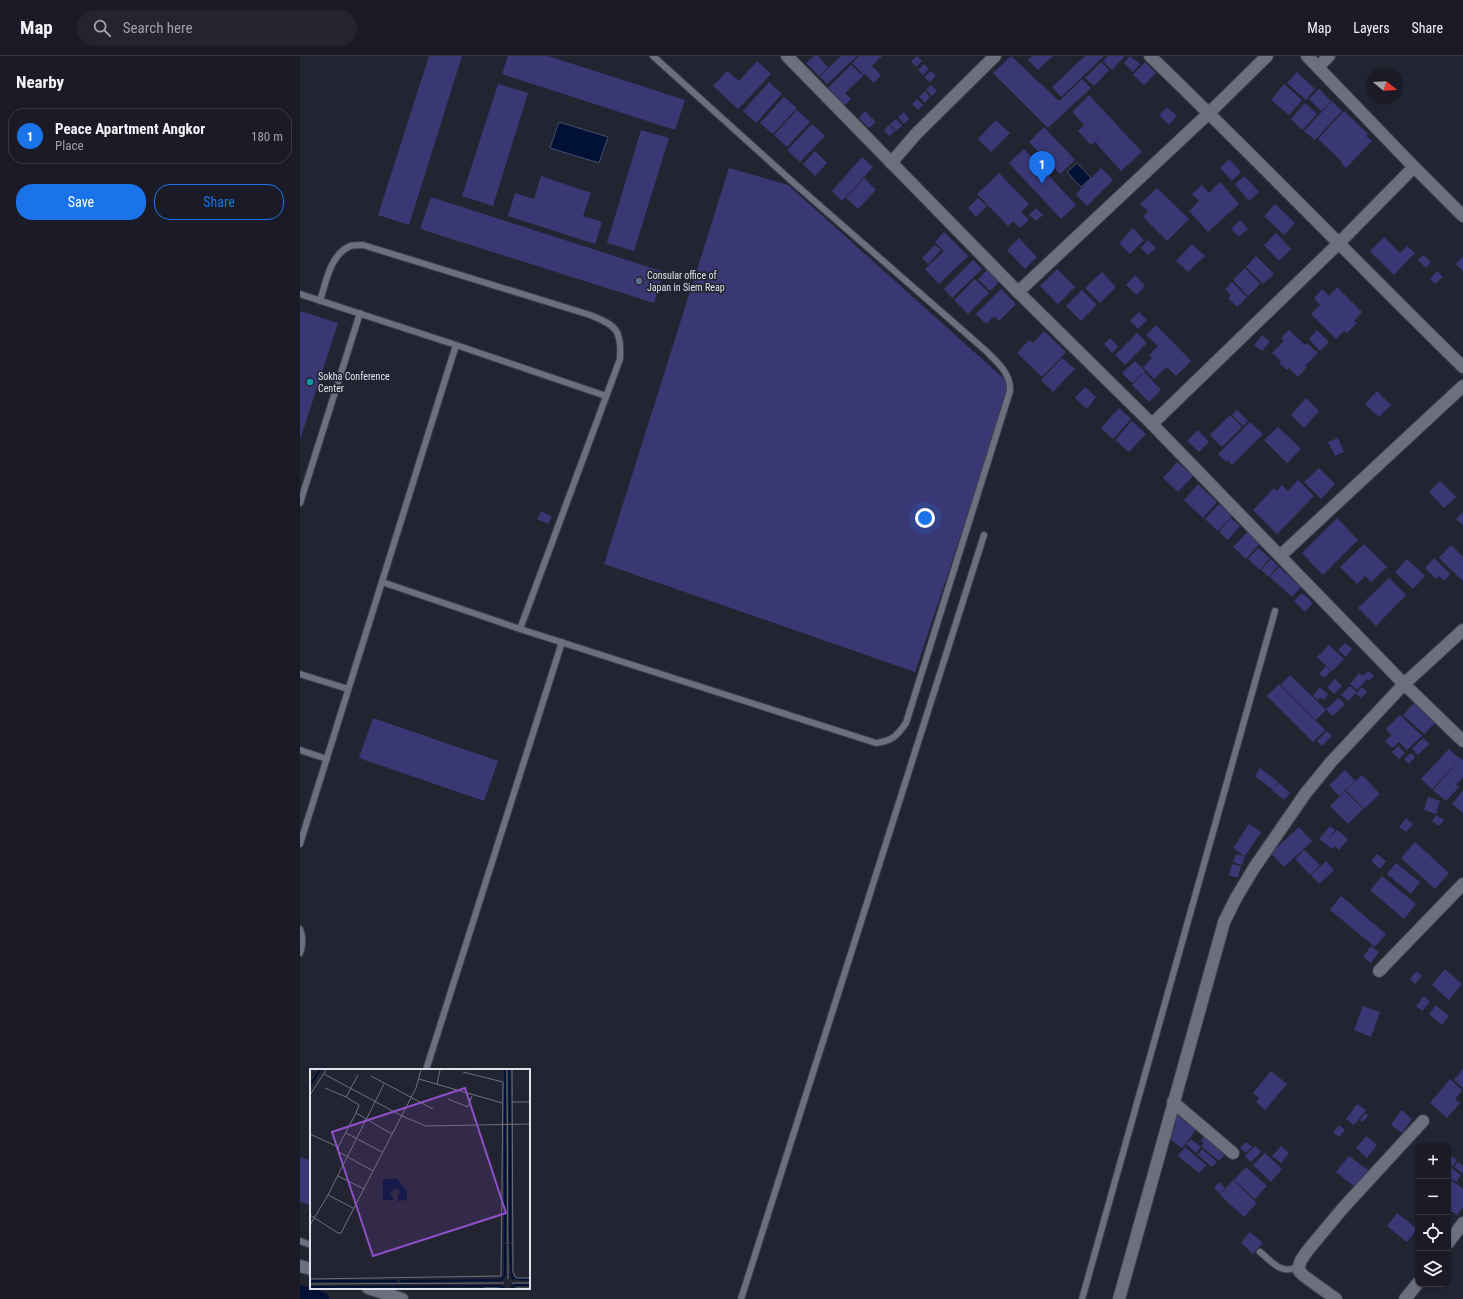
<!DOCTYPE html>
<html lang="en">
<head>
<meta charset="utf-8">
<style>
	body { margin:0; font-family:"Roboto Condensed",sans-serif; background:#23242e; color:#f1f3f6 }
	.controls { position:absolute; right:12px; bottom:12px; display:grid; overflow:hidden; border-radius:8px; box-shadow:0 1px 3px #0004 }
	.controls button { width:36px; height:36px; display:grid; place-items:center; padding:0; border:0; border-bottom:1px solid #383943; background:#1a1b26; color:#f1f3f6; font:20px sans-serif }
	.compass { position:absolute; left:1067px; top:12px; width:36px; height:36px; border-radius:50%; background:#1a1b26; box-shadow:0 1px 3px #0004; rotate:108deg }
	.you { position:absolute; left:625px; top:462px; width:14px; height:14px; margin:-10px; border:3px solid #fff; border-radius:50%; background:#1a73e8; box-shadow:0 0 0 6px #1a73e833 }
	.badge { display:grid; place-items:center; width:26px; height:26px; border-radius:50%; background:#1a73e8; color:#fff; font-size:13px; font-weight:700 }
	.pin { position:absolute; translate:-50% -33px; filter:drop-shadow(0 1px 2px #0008) }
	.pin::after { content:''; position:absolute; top:21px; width:14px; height:12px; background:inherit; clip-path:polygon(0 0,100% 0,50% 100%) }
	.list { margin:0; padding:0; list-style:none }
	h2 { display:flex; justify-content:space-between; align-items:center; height:52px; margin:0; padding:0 16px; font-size:17px }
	h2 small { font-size:13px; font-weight:400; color:#9fa1a7 }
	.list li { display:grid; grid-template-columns:26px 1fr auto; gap:12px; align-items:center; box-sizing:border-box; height:56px; margin:0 8px 8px; padding:0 8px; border:1px solid #383943; border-radius:16px }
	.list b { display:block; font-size:15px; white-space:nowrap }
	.list p { margin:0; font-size:13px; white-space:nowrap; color:#9fa1a7 }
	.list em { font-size:13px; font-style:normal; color:#9fa1a7 }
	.actions { display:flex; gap:8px; padding:12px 16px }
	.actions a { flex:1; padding:9px 0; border:1px solid #1a73e8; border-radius:16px; text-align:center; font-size:14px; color:#1a73e8 }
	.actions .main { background:#1a73e8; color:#fff }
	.icon { flex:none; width:22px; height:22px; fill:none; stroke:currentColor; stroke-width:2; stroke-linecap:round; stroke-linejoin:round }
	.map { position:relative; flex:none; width:1163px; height:1243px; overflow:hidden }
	header { display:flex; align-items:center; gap:24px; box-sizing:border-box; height:56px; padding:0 20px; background:#1a1b26; border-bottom:1px solid #383943 }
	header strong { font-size:19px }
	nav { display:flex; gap:22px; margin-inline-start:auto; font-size:14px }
	.search { width:280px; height:36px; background:#23242e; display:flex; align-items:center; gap:10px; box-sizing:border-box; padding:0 14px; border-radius:22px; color:#9fa1a7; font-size:15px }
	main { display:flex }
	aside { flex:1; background:#1a1b26 }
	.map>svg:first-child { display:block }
</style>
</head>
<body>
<header>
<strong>Map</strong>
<div class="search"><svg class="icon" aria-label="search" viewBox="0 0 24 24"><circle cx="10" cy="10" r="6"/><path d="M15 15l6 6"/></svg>Search here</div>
<nav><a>Map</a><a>Layers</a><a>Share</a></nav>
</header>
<main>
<aside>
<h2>Nearby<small></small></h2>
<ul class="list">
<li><span class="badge">1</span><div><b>Peace Apartment Angkor</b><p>Place</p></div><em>180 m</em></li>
</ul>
<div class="actions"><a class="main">Save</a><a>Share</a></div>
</aside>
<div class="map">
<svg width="1163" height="1243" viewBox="0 0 1163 1243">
	<rect width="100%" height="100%" fill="#232432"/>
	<!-- water -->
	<g fill="#001136" stroke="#44506c">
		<polygon points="259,66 308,81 299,107 250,92"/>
		<polygon points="777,107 791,122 781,131 767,116"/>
	</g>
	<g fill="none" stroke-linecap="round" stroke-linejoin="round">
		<!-- canal -->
		<polyline stroke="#001136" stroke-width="14" points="0,1236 22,1243"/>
	</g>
	<!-- building -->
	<g fill="#3a3874">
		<polygon points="129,0 162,0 109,169 78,159"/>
		<polygon points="208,0 248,0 385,44 375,74 202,18"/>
		<polygon points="514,0 518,0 528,11 519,20 506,7"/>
		<polygon points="541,0 557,0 527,28 520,20"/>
		<polygon points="559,0 582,0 572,10 581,19 574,27 565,18 564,19 552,7"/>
		<polygon points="617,0 622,5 616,11 611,5"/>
		<polygon points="711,0 759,45 782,23 791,32 748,72 693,17"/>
		<polygon points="732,0 753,0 738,14 728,4"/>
		<polygon points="785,0 804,0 761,41 752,31"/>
		<polygon points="808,0 825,0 812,14 803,5"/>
		<polygon points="830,0 840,8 833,16 824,7"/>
		<polygon points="457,5 471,18 438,53 413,30 427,15 439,25"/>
		<polygon points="801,6 809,14 794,30 785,22"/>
		<polygon points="845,6 856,17 844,29 833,19"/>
		<polygon points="624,8 629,13 623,19 618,14"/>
		<polygon points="551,9 563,20 545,37 551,43 544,50 527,33"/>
		<polygon points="631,15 636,20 630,26 624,21"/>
		<polygon points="997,16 1015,33 1006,44 987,27"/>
		<polygon points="469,26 482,38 456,67 443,55"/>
		<polygon points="198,28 228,37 193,150 162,140"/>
		<polygon points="984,28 1002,44 989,59 971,44"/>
		<polygon points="631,29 637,35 632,40 626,34"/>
		<polygon points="1019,33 1031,45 1021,55 1009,43"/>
		<polygon points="625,35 630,41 625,47 619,41"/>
		<polygon points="789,39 842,96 821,115 795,86 811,70 791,89 778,75 784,69 772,56"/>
		<polygon points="484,41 497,52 473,78 460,67"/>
		<polygon points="617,43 623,49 618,54 612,48"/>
		<polygon points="1032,45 1042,55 1015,84 1004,75"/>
		<polygon points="1005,47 1017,58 1002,74 991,63"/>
		<polygon points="867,51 877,60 869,69 859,59"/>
		<polygon points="497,54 510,66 487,91 474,79"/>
		<polygon points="565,55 576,66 569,72 559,62"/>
		<polygon points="1044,55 1068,78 1066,80 1072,85 1046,112 1041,107 1042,106 1018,83"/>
		<polygon points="604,56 609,63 604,68 598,61"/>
		<polygon points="596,63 602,70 596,75 590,68"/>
		<polygon points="696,64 710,77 691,96 678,83"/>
		<polygon points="512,68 525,80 500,106 487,94"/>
		<polygon points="589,69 595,75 589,80 584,74"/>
		<polygon points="744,71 775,104 760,118 729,86"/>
		<polygon points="341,74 369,82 334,195 307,187"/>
		<polygon points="724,93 776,149 761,163 709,107"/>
		<polygon points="515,95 527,107 515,120 503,108"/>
		<polygon points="562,101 573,111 542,145 532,135"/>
		<polygon points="929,103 941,116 932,125 920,112"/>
		<polygon points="429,112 488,129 711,329 615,616 304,508"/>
		<polygon points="801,112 813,124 787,150 776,138"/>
		<polygon points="699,117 729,148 721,156 729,164 720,172 713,165 708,170 677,138"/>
		<polygon points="241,120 291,137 283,160 302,166 295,188 208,160 215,137 234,143"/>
		<polygon points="944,120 959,136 949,145 935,128"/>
		<polygon points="564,122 576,134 558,153 546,142"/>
		<polygon points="920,126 939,148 908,176 889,155 899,145 892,138 902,129 909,137"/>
		<polygon points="857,132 889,163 867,185 843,161 848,155 840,148"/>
		<polygon points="131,141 364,216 354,247 120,173"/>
		<polygon points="678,142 687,150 676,161 668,152"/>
		<polygon points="975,148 995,167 984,179 964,160"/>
		<polygon points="736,152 743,159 736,165 729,159"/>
		<polygon points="940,164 948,173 939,181 931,173"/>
		<polygon points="833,172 844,184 830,198 819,187"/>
		<polygon points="644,176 668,200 639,228 625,213 644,195 635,186"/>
		<polygon points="976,177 991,193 979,205 964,189"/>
		<polygon points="1084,181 1100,197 1107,190 1115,197 1094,219 1070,195"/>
		<polygon points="719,182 737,201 725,213 707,194"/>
		<polygon points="848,184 856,192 848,199 841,192"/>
		<polygon points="892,188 905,200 888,216 876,205"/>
		<polygon points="635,189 641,194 628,208 622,202"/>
		<polygon points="1123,199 1131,206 1126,212 1118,204"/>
		<polygon points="956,200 974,218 963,228 946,211"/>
		<polygon points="1163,200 1163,215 1156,208"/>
		<polygon points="673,204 682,213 652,242 644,233"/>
		<polygon points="945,212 960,228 948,240 933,224"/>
		<polygon points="688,213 700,225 690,235 678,223"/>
		<polygon points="757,213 775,231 758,248 740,230"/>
		<polygon points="1137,215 1143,221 1135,228 1130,223"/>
		<polygon points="802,216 816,231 800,247 785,232"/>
		<polygon points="835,219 845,230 837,239 826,229"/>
		<polygon points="675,223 689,237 668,258 654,244"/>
		<polygon points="932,226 947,241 937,251 928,242 931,239 925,233"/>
		<polygon points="1037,231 1062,256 1054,265 1057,267 1047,277 1044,275 1036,283 1011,258 1020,249 1014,242 1022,233 1029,240"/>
		<polygon points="701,233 716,248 699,265 694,260 686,268 676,258"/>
		<polygon points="782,234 797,249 781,265 766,250"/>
		<polygon points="0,255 38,267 0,384"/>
		<polygon points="839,256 847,264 838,273 830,265"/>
		<polygon points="856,269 891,305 876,320 867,311 854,323 843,311 852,302 849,299 858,290 846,279"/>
		<polygon points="989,274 1005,289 1007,287 1018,297 1005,310 1007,311 998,321 989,312 987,314 979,307 981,305 972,297 984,285 981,282"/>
		<polygon points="1017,274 1029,286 1020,295 1009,283"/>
		<polygon points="744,275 766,296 742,321 717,297 729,284 733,287"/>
		<polygon points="837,277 847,287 825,309 815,299"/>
		<polygon points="962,279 970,286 962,295 954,289"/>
		<polygon points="810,282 818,291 812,297 804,288"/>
		<polygon points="762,302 775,313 753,336 741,324"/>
		<polygon points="835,305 845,315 832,327 822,317"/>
		<polygon points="844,316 861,334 849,346 832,329"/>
		<polygon points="785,331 796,341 787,353 775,342"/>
		<polygon points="1077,335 1091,349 1079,361 1065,348"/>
		<polygon points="1006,342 1019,355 1004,372 991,359"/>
		<polygon points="819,352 831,363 813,383 801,372"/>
		<polygon points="937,354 948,365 943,370 932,359"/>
		<polygon points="930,359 942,371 922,391 910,379"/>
		<polygon points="832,365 846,378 829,396 815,384"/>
		<polygon points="950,366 963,378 932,409 928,404 926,406 918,398"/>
		<polygon points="978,371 1001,393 987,407 964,384"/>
		<polygon points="898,374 909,386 899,396 887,385"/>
		<polygon points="1038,382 1044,396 1035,400 1028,386"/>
		<polygon points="877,406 893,420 878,436 863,422"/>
		<polygon points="1019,412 1035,428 1021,443 1004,426"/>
		<polygon points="998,424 1014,440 977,478 953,454 974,432 977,435 982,429 988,435"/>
		<polygon points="1140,425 1156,441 1144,452 1129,436"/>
		<polygon points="898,428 917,446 903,462 884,444"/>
		<polygon points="919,448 932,460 918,475 905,463"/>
		<polygon points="241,455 252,461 248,468 237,463"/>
		<polygon points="1163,456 1163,469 1156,463"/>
		<polygon points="931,462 940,470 928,484 919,476"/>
		<polygon points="1037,462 1058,484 1023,519 1002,497"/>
		<polygon points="948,475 961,486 946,503 933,491"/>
		<polygon points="1064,488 1087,511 1071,526 1065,520 1057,528 1040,511"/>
		<polygon points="1151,489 1163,501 1163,525 1139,502"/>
		<polygon points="958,492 970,502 960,514 948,503"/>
		<polygon points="1134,502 1150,518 1144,525 1139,520 1136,523 1125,512"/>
		<polygon points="971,503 978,510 969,521 961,514"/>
		<polygon points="1107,503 1125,520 1113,533 1095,516"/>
		<polygon points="979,511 1001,531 992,541 970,521"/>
		<polygon points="1089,522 1106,539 1076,570 1058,552"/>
		<polygon points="1002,537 1013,547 1005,556 994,545"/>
		<polygon points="1045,587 1052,593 1046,601 1038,594"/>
		<polygon points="1029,589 1044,603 1032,615 1017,601"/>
		<polygon points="1026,610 1031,615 1024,622 1019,618"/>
		<polygon points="1068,615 1074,620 1069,625 1067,623 1057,634 1050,628 1059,617 1063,620"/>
		<polygon points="990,619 1026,654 1016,664 981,629"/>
		<polygon points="1035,623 1042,630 1034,638 1027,631"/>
		<polygon points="979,628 1025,674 1013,686 967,640"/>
		<polygon points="1050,630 1057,636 1048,645 1041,639"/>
		<polygon points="1019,631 1028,638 1024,644 1020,641 1018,644 1013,640"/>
		<polygon points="1062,631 1067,636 1061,642 1056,638"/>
		<polygon points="1039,642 1045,649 1032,660 1026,653"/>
		<polygon points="1114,647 1135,667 1124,678 1103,659"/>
		<polygon points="1100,659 1122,680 1107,694 1099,686 1092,692 1085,685 1091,679 1086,673"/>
		<polygon points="73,662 198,705 184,745 59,702"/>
		<polygon points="1027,675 1032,680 1022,690 1017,685"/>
		<polygon points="1123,682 1129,688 1118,699 1112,693"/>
		<polygon points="1098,690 1105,697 1099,703 1092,696"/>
		<polygon points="1149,693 1160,703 1132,733 1121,723"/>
		<polygon points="1111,697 1115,701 1109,708 1104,703"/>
		<polygon points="1161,702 1163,704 1163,721 1156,729 1159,731 1146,745 1133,734"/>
		<polygon points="960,712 978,726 973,734 955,720"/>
		<polygon points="1045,714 1055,725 1039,740 1029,729"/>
		<polygon points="1062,719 1080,738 1064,753 1046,734"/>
		<polygon points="979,727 990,737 984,744 972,734"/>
		<polygon points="1163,734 1163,757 1152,748"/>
		<polygon points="1045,735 1063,753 1048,768 1030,750"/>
		<polygon points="1128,741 1140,745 1136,758 1124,754"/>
		<polygon points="1136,759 1144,764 1139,770 1132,765"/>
		<polygon points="1106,762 1113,768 1106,776 1099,771"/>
		<polygon points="949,768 961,776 945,800 933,792"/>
		<polygon points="1030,770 1035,774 1028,784 1037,774 1048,783 1039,794 1035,790 1032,793 1019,783"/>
		<polygon points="999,771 1012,785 984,811 971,797"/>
		<polygon points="1115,786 1149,817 1135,833 1101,802"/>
		<polygon points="1004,794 1020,809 1010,819 995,803"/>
		<polygon points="936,798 945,800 942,809 933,806"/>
		<polygon points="1077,798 1086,805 1080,813 1071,805"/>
		<polygon points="1026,805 1034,814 1019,828 1011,819"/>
		<polygon points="1096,807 1120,826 1111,838 1087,818"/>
		<polygon points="932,808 941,810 938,822 929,819"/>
		<polygon points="1082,820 1116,848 1104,863 1070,834"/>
		<polygon points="1041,840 1086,878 1075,891 1030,854"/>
		<polygon points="1071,890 1079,896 1071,907 1063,901"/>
		<polygon points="1145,913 1162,928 1149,944 1132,929"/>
		<polygon points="1117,915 1122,920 1115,928 1110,923"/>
		<polygon points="1124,940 1130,946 1122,955 1116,950"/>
		<polygon points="1136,949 1149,960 1142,969 1129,958"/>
		<polygon points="1063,950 1080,956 1071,981 1054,974"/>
		<polygon points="1163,1013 1163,1032 1154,1024"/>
		<polygon points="971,1015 987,1028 965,1054 956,1046 959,1042 953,1037"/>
		<polygon points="1150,1023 1162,1034 1155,1043 1160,1047 1147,1062 1130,1047"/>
		<polygon points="1057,1048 1066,1054 1054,1069 1046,1063"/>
		<polygon points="1101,1054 1112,1063 1102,1077 1091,1069"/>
		<polygon points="879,1056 898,1071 882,1092 867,1081 876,1069 872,1066"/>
		<polygon points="1065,1057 1068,1059 1063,1066 1060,1064"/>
		<polygon points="1039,1069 1045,1074 1039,1081 1033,1076"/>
		<polygon points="906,1078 927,1096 919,1105 901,1090 904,1087 901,1084"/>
		<polygon points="1066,1080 1077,1089 1067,1102 1056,1092"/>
		<polygon points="891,1083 901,1091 896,1097 886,1088"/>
		<polygon points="946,1086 952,1091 946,1097 940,1092"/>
		<polygon points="955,1090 961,1096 951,1106 945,1100"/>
		<polygon points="981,1090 989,1097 981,1107 972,1100"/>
		<polygon points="885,1091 906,1109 899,1117 878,1100"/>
		<polygon points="902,1093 917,1106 912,1111 898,1099"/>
		<polygon points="965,1097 982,1113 971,1126 953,1109"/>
		<polygon points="1049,1100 1068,1114 1055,1131 1036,1116"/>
		<polygon points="1151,1100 1157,1104 1152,1111 1148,1108 1148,1104"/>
		<polygon points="0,1101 11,1105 11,1149 0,1146"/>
		<polygon points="1158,1106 1163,1110 1163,1117 1154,1111"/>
		<polygon points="946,1111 967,1130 955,1143 934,1124"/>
		<polygon points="1150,1111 1161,1119 1156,1126 1148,1120 1148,1113"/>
		<polygon points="933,1124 957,1147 944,1161 920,1139"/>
		<polygon points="1151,1124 1163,1133 1163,1151 1157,1159 1148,1153 1148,1129"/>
		<polygon points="919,1126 925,1132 920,1138 914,1132"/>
		<polygon points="1097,1157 1117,1173 1107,1186 1087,1170"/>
		<polygon points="950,1176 963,1187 953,1198 941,1187"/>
	</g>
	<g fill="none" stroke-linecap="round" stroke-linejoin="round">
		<defs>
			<g id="lane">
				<polyline points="0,238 156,289 306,340"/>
				<path d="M20 245C26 226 30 199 50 190 54 189 59 189 63 189L290 259C316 269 322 274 320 303L220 573"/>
				<polyline points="0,447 60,257"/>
				<path d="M82 526 220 573 576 687C592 685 597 680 606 667L710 335C711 317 697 306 685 294L495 128 353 0"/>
				<polyline points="0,618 48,633"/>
				<polyline points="0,694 27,703"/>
				<polyline points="0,788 156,289"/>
				<path d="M0 873C3 881 3 889 0 897"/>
				<polyline points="126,1014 262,586"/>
				<polyline points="0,1185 11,1189"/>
				<path d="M960 1196C973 1206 981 1220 999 1210"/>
				<polyline points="441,1243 684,479"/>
				<polyline points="782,1243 975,555"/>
			</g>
			<g id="street">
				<polyline points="487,0 718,236 852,368 1104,628 1163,685"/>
				<path d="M850 0C956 102 1058 208 1163 311"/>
				<polyline points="1007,0 1114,111 1163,160"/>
				<polyline points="1018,11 1029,0"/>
				<polyline points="591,107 616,78 695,0"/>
				<polyline points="718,236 909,57 967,0"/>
				<polyline points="852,368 1038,188 1114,111"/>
				<polyline points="980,500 1163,330"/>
				<polyline points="1079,915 1163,828"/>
				<polyline points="873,1046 933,1097"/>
				<polyline points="1148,1187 1163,1167"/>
				<polyline points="0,1210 11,1213"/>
				<polyline points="68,1232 102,1243"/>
				<polyline points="819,1243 918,888 924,866 936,842 954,812 1005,738 1031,706 1104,628 1163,574"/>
				<polyline points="1036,1243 1004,1220 999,1215 999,1210 1001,1204 1008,1194 1043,1152 1123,1065"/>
				<polyline points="1105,1243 1118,1227"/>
			</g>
		</defs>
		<!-- lane casing -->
		<use href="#lane" stroke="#40404b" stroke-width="8"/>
		<!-- street casing -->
		<use href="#street" stroke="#40404b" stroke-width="14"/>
		<!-- lane -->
		<use href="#lane" stroke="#6d6e7e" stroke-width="6"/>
		<!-- street -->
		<use href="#street" stroke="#6d6e7e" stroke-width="12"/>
	</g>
	<!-- markers -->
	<circle fill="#5c6f8a" stroke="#232432" stroke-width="1.5" cx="339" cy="225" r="4"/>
	<circle fill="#0f9aa8" stroke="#232432" stroke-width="1.5" cx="10" cy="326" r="4"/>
	<g text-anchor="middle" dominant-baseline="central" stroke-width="3.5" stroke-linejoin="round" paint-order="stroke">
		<!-- poi labels -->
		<g font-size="10" fill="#e1e2eb" stroke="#232432" text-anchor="start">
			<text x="347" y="219">Consular office of<tspan x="347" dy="12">Japan in Siem Reap</tspan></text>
			<text x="18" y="320">Sokha Conference<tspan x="18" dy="12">Center</tspan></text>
		</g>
	</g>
	<!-- overview -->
	<g transform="translate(10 1013)">
		<rect width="220" height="220" fill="#232432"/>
		<path d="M73 110H87L97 122V131L87 132 90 122 85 119 80 124 84 131H73Z" fill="#001136"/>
		<path fill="none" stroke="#001136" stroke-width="2" d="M195 1V54M199 1 200 53M0 16 10 1M195 56V173M200 56V173M200 175 202 209 220 211M0 212H87M90 212 191 211 195 206V175M0 218 191 217 194 219M201 219 205 216H220"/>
		<path fill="none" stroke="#6f707c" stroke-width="1" d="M197 1 198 210M202 1 203 203 206 209H220M14 5 92 47 116 57 220 55M61 7 123 40M109 10 192 34M127 15 130 1M15 19 36 28M0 26 16 1M138 30 158 38 162 27M202 33H220M46 44 49 36 36 28 48 6M36 64 72 83M0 65 28 78M63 102 29 83 28 78 46 44 82 65M28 107 54 120M18 126 43 139M0 146 28 164H31L106 19 111 1M0 156 18 126 74 15M0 210 191 207 193 13 153 3M202 214H220M0 215 194 214M174 219H189M206 219H220"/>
		<path fill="#8f50c8" fill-opacity="0.15" stroke="#8f50c8" stroke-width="2" d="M155 19 196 144 63 187 22 63Z"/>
		<rect width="220" height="220" fill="none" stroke="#e1e2eb" stroke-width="2"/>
	</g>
</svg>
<div class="controls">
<button>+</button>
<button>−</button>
<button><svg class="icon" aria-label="locate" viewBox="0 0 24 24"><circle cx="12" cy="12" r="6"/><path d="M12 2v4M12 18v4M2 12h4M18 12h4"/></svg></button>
<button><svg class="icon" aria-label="layers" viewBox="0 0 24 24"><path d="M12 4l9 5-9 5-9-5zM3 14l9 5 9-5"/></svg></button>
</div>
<svg class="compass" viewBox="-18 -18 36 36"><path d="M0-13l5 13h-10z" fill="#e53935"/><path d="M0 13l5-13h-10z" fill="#9fa1a7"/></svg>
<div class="you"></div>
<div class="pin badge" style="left:742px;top:128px">1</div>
</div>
</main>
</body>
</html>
